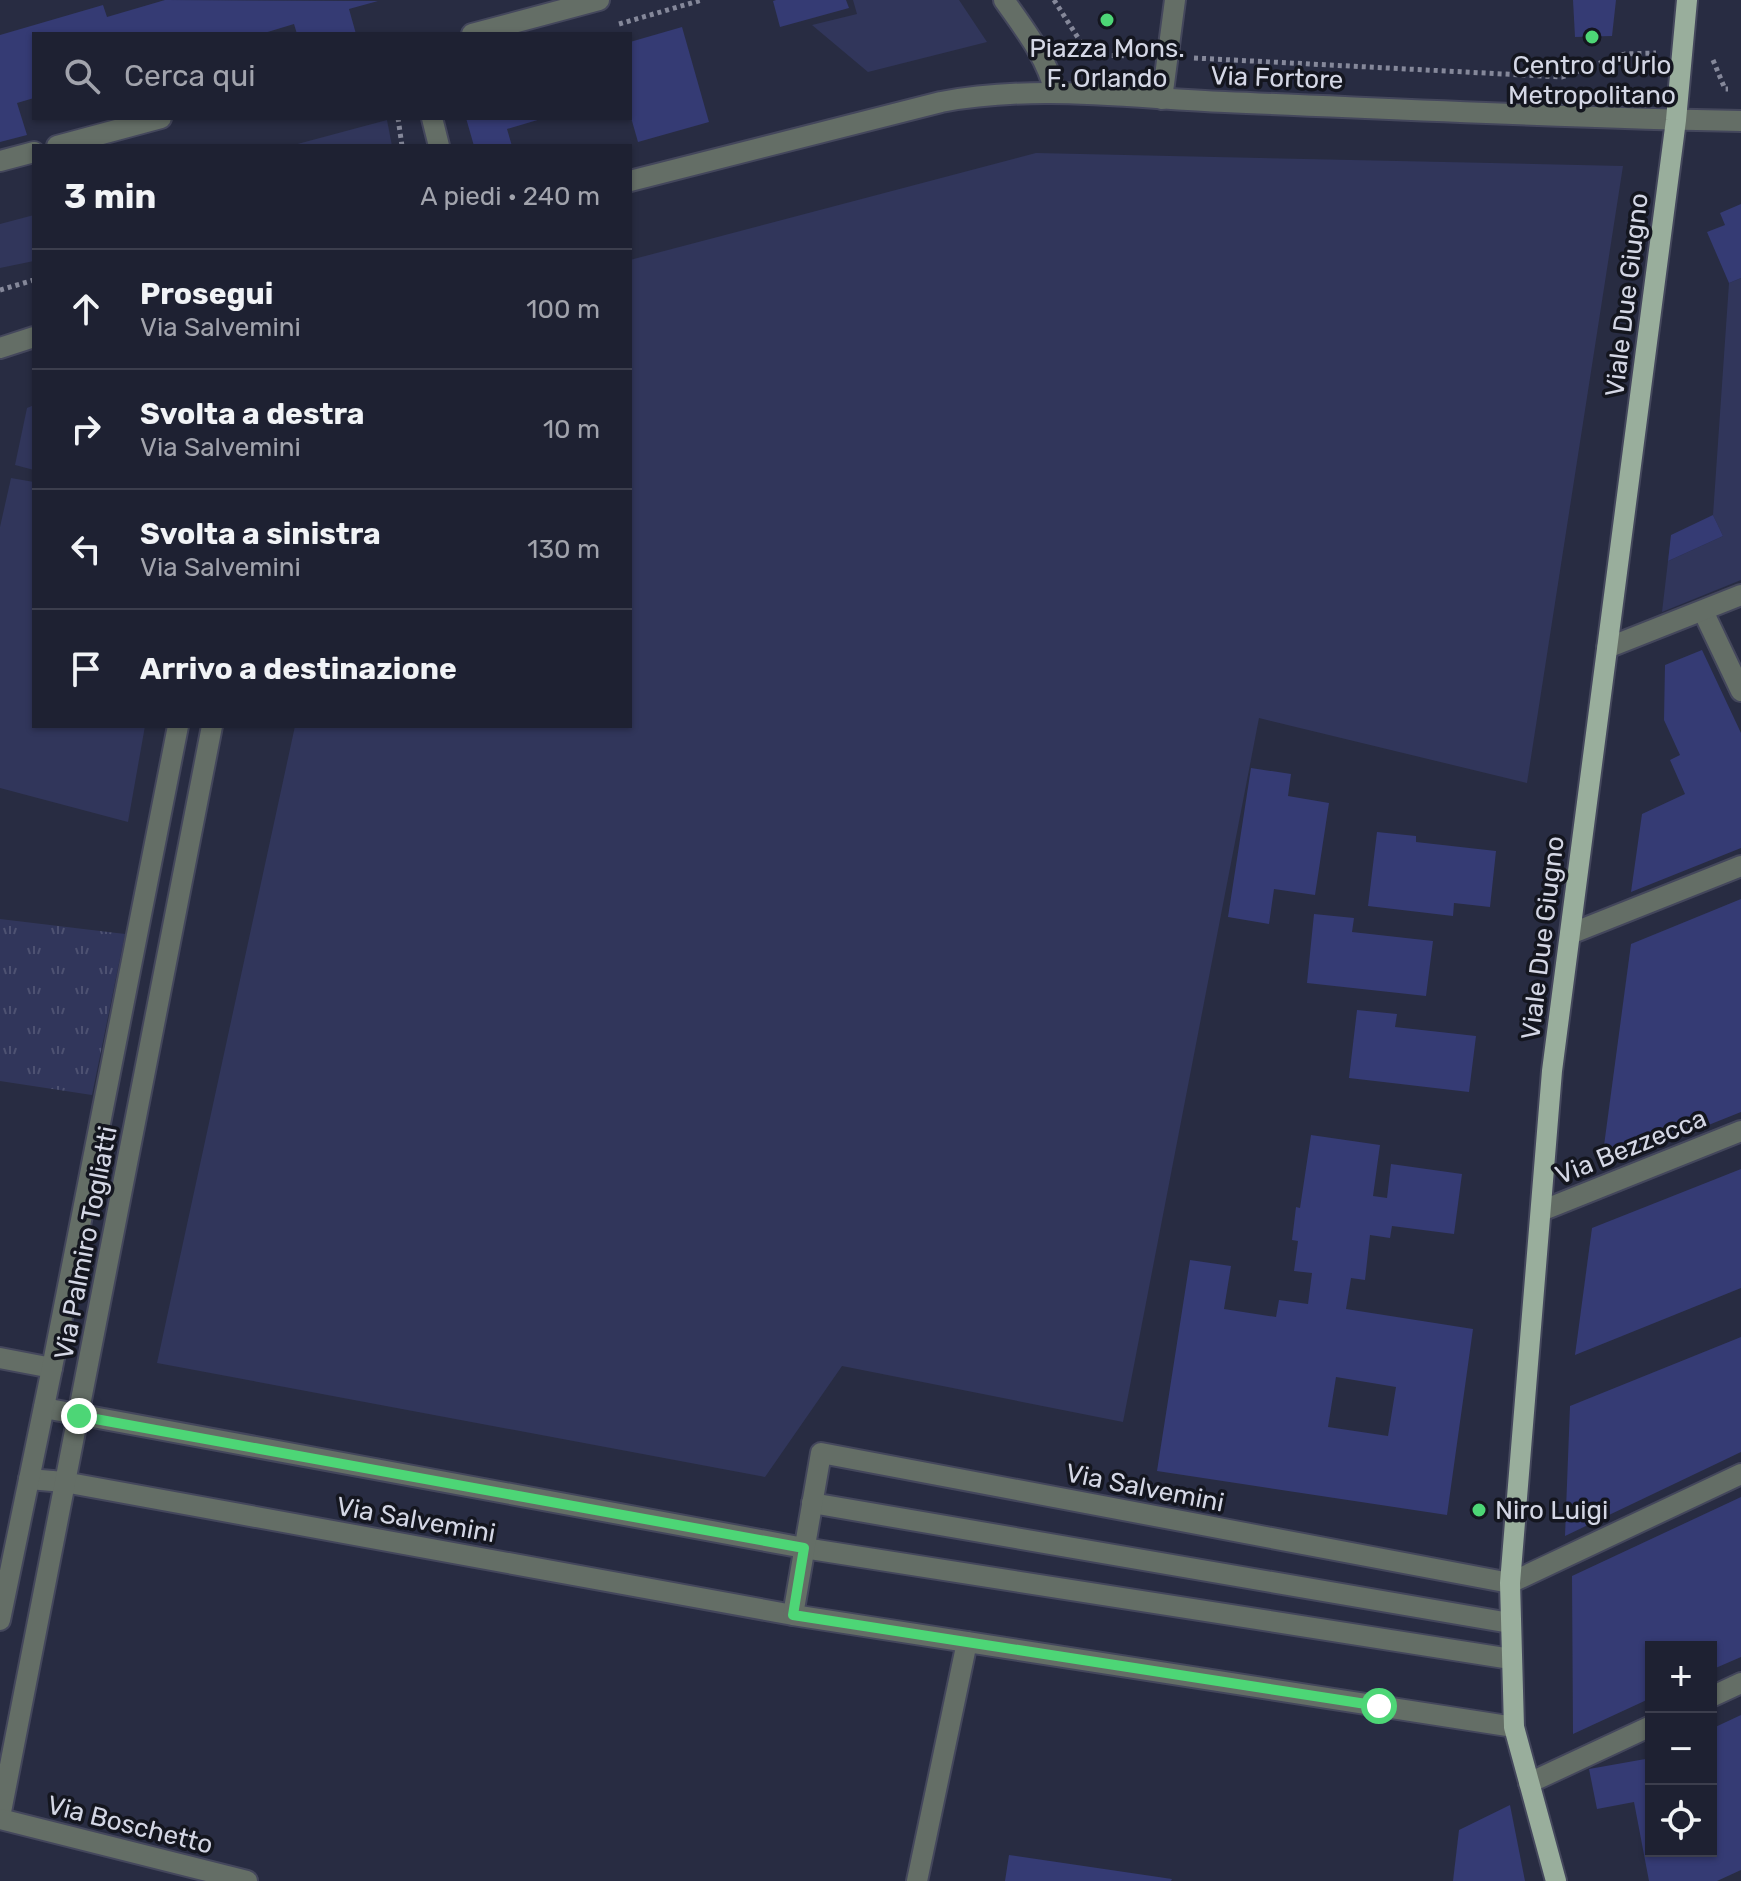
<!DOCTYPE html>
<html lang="it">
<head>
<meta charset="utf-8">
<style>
	body { margin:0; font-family:Rubik,sans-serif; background:#26293a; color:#f1f3f6 }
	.controls { position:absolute; right:24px; bottom:24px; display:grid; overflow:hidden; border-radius:0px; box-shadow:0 2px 6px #0004 }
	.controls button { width:72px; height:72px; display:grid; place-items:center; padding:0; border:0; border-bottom:2px solid #3c3e4d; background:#1e2132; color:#f1f3f6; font:40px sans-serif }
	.stop { position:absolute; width:24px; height:24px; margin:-18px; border:6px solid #4dd676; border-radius:50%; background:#fff }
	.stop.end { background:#4dd676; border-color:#fff; box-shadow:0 2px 8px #0008 }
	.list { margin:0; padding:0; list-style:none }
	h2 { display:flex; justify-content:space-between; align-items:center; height:104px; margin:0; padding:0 32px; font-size:34px }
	h2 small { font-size:26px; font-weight:400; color:#a1a3ac }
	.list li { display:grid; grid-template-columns:52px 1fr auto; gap:24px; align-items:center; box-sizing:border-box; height:120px; padding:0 32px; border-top:2px solid #3c3e4d }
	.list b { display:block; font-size:30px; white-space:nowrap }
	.list p { margin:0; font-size:26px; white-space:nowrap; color:#a1a3ac }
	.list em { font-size:26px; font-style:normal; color:#a1a3ac }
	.icon { flex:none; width:44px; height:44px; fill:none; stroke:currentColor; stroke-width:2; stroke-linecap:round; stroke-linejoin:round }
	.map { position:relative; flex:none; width:1741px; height:1881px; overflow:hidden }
	.search { position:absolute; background:#1e2132; box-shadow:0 2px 6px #0004; left:32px; top:32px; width:600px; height:88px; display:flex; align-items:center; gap:20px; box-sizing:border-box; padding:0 28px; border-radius:0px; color:#a1a3ac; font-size:30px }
	.panel { position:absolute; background:#1e2132; box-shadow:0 2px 6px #0004; left:32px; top:144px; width:600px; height:584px; border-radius:0px }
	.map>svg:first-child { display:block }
</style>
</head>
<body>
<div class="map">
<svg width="1741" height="1881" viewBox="0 0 1741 1881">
	<defs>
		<pattern id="park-tufts" width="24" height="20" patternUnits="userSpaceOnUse" patternTransform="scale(2)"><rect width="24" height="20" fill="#31365b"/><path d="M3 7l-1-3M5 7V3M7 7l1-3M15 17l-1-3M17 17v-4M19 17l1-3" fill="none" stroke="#4e5272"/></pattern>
	</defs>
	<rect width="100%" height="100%" fill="#282c42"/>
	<!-- green -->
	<g fill="#31365b">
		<polygon points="853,0 959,0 987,42 868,72 812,25 857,14"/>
		<polygon points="387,120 392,146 290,146"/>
		<polygon points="1036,153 1623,166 1527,783 1259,718 1123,1422 842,1366 765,1477 157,1363 295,726 630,726 630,260"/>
		<polygon points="34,215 34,261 0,268 0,224"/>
		<polygon points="1741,278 1741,580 1662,612 1668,561 1723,536 1713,515 1729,283"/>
		<polygon points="34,405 34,470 15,465 27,408"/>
		<polygon points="11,478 34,482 34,726 145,726 128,822 0,788 0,527"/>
	</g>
	<!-- park -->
	<polygon fill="url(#park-tufts)" points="0,919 125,934 92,1095 0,1081"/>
	<!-- building -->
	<g fill="#353b74" fill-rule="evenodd">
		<polygon points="165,0 378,1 349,9 356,34 297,34 294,24 261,34 34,34 34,98 17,103 27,135 0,142 0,35 103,5 107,17"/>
		<polygon points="776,0 846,0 849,8 780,27 773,1"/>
		<polygon points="1573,0 1616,0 1612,36 1575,37"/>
		<polygon points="682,27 709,122 638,142 630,114 630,42"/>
		<polygon points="466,118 541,118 541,119 507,129 512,146 474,146"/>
		<polygon points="1741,204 1741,278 1729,283 1707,232 1725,225 1720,213"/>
		<polygon points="1713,515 1723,536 1668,561 1671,535"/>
		<polygon points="1702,650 1741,733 1741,848 1631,892 1642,814 1685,794 1670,760 1680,755 1664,720 1665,665"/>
		<polygon points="1251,768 1291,774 1288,796 1329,803 1315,895 1274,889 1269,924 1228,917"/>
		<polygon points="1377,832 1416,836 1416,842 1496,851 1490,907 1454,903 1453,916 1368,906"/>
		<polygon points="1741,899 1741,1112 1601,1168 1631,944"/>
		<polygon points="1314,914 1354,918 1352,932 1433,941 1426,996 1307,983"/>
		<polygon points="1357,1010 1397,1014 1395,1027 1476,1036 1469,1092 1349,1078"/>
		<path d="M1311 1135 1380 1145 1373 1196 1387 1198 1391 1164 1462 1174 1454 1234 1392 1226 1390 1238 1370 1235 1365 1280 1351 1278 1346 1309 1473 1329 1447 1515 1157 1471 1190 1260 1231 1266 1224 1309 1276 1317 1279 1300 1308 1304 1312 1273 1294 1271 1298 1241 1292 1240 1296 1207 1300 1208ZM1336 1377 1396 1387 1388 1436 1328 1427Z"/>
		<polygon points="1741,1169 1741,1288 1575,1355 1592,1228"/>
		<polygon points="1741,1337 1741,1452 1565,1536 1570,1406"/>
		<polygon points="1741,1497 1741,1657 1711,1670 1711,1647 1651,1647 1651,1698 1573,1734 1572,1576"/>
		<polygon points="1741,1715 1741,1870 1717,1881 1649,1881 1634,1802 1597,1809 1589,1769 1651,1758 1651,1851 1711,1851 1711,1729"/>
		<polygon points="1510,1805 1525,1881 1453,1881 1459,1830"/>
		<polygon points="1009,1855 1172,1879 1171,1881 1005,1881"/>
	</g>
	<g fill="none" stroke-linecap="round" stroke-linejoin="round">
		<defs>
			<g id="minor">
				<path d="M1004 0C1025 30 1046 56 1055 92"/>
				<polyline points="472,34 599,0"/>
				<polyline points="1162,99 1175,0"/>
				<polyline points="432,118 439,146"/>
				<polyline points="57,146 161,118"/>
				<polyline points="0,161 34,152"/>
				<path d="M630 181 941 102C1035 84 1130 98 1225 102 1397 109 1569 118 1741 121"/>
				<polyline points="0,348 34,337"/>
				<polyline points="1703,611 1741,691"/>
				<polyline points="1607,648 1741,595"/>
				<polyline points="1570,934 1741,866"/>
				<polyline points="1541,1211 1741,1131"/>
				<polyline points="0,1358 52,1368"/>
				<polyline points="44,1408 804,1548 1511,1659"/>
				<polyline points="29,1479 64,1482 793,1615 1514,1727"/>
				<polyline points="812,1503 1510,1623"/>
				<polyline points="793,1615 821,1453 1510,1583 1741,1474"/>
				<polyline points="0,1620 52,1368 178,726"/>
				<polyline points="1711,1697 1741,1683"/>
				<polyline points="1529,1783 1651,1726"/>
				<polyline points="0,1817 212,726"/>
				<polyline points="0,1819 247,1881"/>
				<polyline points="917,1881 967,1642"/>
			</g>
			<polyline id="major" points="1556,1881 1514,1727 1510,1583 1552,1071 1676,120 1687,0"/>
		</defs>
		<!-- minor casing -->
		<use href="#minor" stroke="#44475c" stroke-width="24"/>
		<!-- major casing -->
		<use href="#major" stroke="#44475c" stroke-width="24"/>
		<!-- path -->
		<g stroke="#85889a" stroke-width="5" stroke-dasharray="4 4" stroke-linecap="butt">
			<polyline points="1054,0 1089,55 1140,56"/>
			<polyline points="619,24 702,0"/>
			<polyline points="1194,58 1562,77 1625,54 1656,53"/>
			<polyline points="1713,60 1725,89 1728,89"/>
			<polyline points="398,118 402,146"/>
			<polyline points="0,290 34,280"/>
		</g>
		<!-- minor -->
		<use href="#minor" stroke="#646e66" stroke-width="20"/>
		<!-- major -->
		<use href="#major" stroke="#99ae9c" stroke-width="20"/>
	</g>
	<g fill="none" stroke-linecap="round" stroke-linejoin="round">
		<!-- route -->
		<polyline stroke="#4dd676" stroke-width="10" points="79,1416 804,1548 793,1615 1379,1706"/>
	</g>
	<!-- markers -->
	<g fill="#4dd676" stroke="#14161f" stroke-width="3">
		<circle cx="1107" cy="20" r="8"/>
		<circle cx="1592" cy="37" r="8"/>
		<circle cx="1479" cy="1510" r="8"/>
	</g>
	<g text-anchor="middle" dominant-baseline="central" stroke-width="7" stroke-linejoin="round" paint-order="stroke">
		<!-- poi labels -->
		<g font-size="26" fill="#d4d7e5" stroke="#14161f">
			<text x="1107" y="48">Piazza Mons.<tspan x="1107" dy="30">F. Orlando</tspan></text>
			<text x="1592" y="65">Centro d'Urlo<tspan x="1592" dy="30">Metropolitano</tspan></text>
			<text x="1495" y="1510" text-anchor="start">Niro Luigi</text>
		</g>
		<!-- street labels -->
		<g font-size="26" fill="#d4d7e5" stroke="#14161f">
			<text transform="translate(1277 78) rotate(2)">Via Fortore</text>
			<text transform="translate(1627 295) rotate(-83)">Viale Due Giugno</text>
			<text transform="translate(1543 938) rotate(-83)">Viale Due Giugno</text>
			<text transform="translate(1631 1147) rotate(-22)">Via Bezzecca</text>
			<text transform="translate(86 1243) rotate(-79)">Via Palmiro Togliatti</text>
			<text transform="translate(1145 1488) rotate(11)">Via Salvemini</text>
			<text transform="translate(416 1520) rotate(10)">Via Salvemini</text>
			<text transform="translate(130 1825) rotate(14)">Via Boschetto</text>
		</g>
	</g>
</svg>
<div class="controls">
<button>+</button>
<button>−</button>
<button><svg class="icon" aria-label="locate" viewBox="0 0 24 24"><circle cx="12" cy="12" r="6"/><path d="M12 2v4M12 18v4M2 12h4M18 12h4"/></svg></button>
</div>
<div class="stop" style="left:1379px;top:1706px"></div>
<div class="stop end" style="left:79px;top:1416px"></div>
<div class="search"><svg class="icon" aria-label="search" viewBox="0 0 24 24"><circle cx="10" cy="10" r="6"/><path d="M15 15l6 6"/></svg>Cerca qui</div>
<section class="panel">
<h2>3 min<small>A piedi · 240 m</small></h2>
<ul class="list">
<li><svg class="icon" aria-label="ahead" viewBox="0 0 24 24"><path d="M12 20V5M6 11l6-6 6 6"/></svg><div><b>Prosegui</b><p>Via Salvemini</p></div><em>100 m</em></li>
<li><svg class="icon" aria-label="right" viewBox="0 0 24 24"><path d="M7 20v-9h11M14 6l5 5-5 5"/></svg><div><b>Svolta a destra</b><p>Via Salvemini</p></div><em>10 m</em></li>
<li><svg class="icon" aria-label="left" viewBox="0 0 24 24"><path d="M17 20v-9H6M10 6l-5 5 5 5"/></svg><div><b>Svolta a sinistra</b><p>Via Salvemini</p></div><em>130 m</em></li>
<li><svg class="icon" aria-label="arrive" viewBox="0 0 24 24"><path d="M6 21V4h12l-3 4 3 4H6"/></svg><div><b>Arrivo a destinazione</b></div></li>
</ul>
</section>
</div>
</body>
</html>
